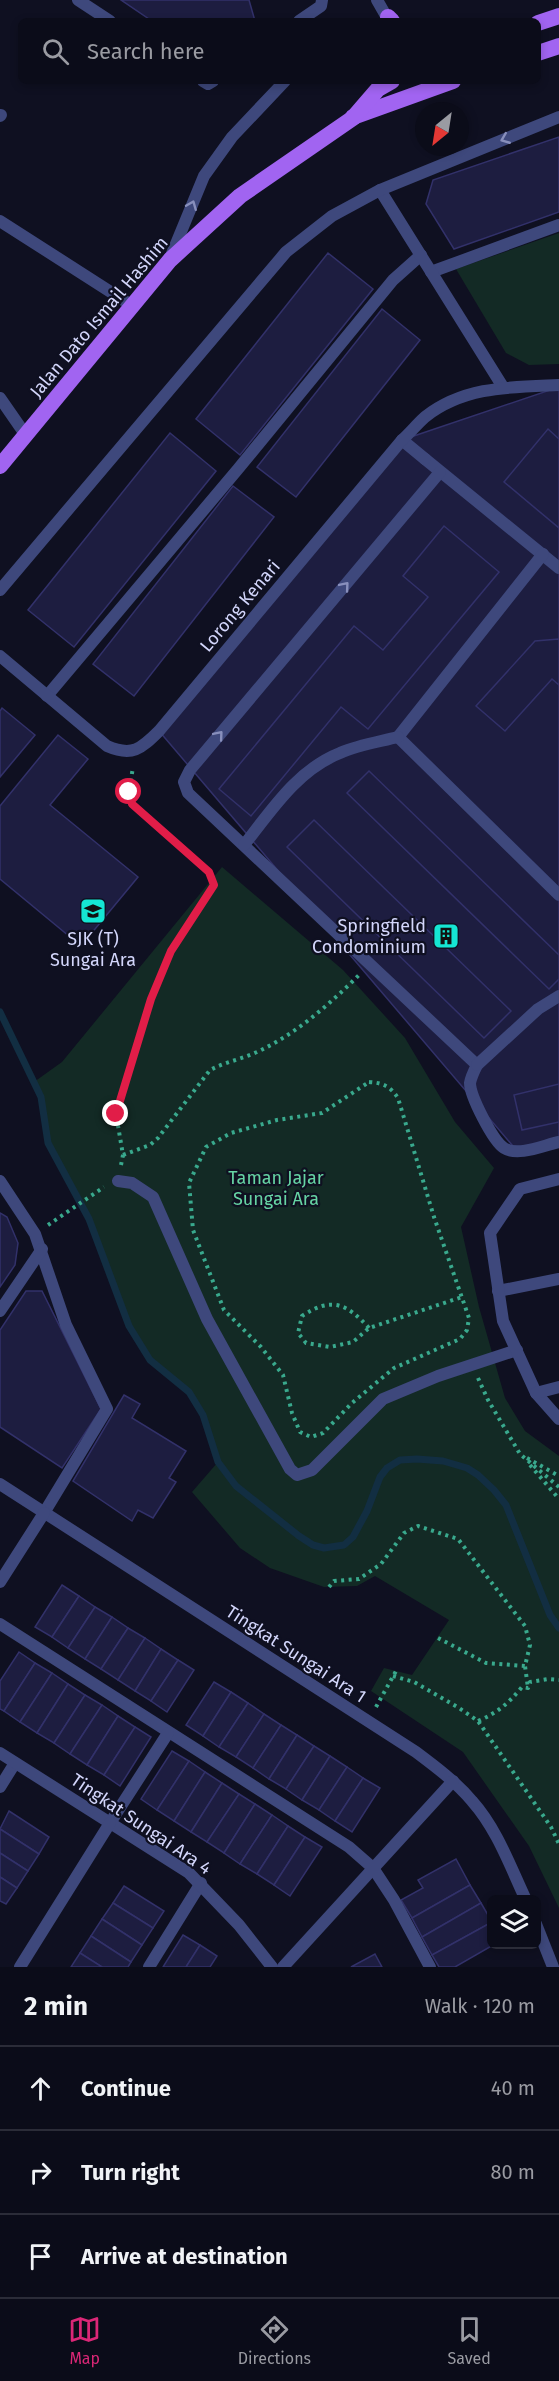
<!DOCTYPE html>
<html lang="en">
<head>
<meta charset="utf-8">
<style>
	body { margin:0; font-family:"Fira Sans",sans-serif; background:#191a26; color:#f1f3f6 }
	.controls { position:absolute; right:18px; bottom:18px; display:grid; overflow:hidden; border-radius:9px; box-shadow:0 3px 9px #0003 }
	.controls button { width:54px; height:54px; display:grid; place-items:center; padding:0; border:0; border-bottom:2px solid #2b2c38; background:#0b0c19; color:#f1f3f6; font:30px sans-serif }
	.compass { position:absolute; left:415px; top:102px; width:54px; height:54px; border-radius:50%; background:#0b0c19; box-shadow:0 3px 9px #0003; rotate:210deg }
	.stop { position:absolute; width:18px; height:18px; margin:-14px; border:4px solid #e11d48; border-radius:50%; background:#fff }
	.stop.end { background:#e11d48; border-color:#fff; box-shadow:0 2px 6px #0008 }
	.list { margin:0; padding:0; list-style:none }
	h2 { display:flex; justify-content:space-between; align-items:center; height:78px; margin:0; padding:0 24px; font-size:26px }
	h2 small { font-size:20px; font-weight:400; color:#9a9ba2 }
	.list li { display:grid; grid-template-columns:39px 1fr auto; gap:18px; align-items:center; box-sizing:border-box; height:84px; padding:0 24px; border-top:2px solid #2b2c38 }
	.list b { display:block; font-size:22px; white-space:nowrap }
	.list em { font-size:20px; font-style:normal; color:#9a9ba2 }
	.icon { flex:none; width:33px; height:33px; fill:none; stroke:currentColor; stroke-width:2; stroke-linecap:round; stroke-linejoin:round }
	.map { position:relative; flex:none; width:559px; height:1967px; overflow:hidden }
	.search { position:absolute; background:#0b0c19; box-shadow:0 3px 9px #0003; left:18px; right:18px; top:18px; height:66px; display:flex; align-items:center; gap:15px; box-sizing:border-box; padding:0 21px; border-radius:9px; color:#9a9ba2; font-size:22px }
	.sheet { height:330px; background:#0b0c19 }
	nav { display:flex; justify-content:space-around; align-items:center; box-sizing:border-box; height:84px; border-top:2px solid #2b2c38; background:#0b0c19; font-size:16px; color:#9a9ba2 }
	nav a { display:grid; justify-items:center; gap:3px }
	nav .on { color:#db2777 }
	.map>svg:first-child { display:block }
</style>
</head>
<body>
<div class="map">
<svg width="559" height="1967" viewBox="0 0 559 1967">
	<rect width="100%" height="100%" fill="#0f1021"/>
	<!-- green -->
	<g fill="#132a25">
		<polygon points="559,233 559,364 529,365 506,353 456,269"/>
		<polygon points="222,867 343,970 405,1038 455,1122 494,1168 461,1227 479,1307 505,1398 525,1431 559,1456 559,1908 529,1846 463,1752 371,1691 384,1668 412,1675 449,1620 375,1576 357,1586 324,1587 270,1568 240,1548 192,1492 218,1462 203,1415 188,1392 150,1360 129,1326 89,1220 48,1143 41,1097 34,1082 62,1062"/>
	</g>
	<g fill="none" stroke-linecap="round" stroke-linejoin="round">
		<!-- stream -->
		<polyline stroke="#122e42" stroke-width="7" points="0,1012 41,1097 48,1143 89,1219 129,1326 150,1360 189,1392 203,1415 218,1462 236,1486 299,1536 313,1545 324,1548 344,1545 353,1537 367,1511 380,1477 387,1468 400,1460 417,1459 443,1461 467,1468 478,1475 494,1490 506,1505 550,1615 559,1628"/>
	</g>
	<!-- building -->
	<g fill="#1d1d40" stroke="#32316a" stroke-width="1.5">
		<polygon points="121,0 249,0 255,21 152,21"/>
		<polygon points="559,137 559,212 454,249 426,204 433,180"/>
		<polygon points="328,253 373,289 240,455 196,419"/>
		<polygon points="382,309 420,340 296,497 257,467"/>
		<polygon points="559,387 559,1141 518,1152 159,731 402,440"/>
		<polygon points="548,429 559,439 559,528 504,482"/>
		<polygon points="170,433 216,471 74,647 28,610"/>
		<polygon points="233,486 274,517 134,696 93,664"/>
		<polygon points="444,526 499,572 368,729 341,707 251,816 219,789 354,626 383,650 428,597 403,576"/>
		<polygon points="559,639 559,685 552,679 505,731 476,706 535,641"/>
		<polygon points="2,708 35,735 0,777 0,711"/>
		<polygon points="58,735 88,759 50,805 138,877 81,946 0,879 0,806"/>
		<polygon points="369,771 559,955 559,979 549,989 347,793"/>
		<polygon points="314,820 511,1011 484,1038 287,847"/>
		<polygon points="559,1084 559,1122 522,1130 514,1095"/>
		<polygon points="0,1213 7,1217 18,1243 15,1265 0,1287"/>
		<polygon points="26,1291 42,1291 101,1409 62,1468 0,1427 0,1330"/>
		<polygon points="124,1395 140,1404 132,1418 186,1451 169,1478 176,1482 153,1518 138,1510 132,1521 73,1481"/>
		<polygon points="62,1585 79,1596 52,1637 35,1627"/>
		<polygon points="79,1596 95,1607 68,1648 52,1637"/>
		<polygon points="95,1607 112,1617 85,1659 68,1648"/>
		<polygon points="112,1617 128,1628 101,1669 85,1659"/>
		<polygon points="128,1628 145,1638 118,1680 101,1669"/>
		<polygon points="145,1638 161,1649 135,1691 118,1680"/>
		<polygon points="161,1649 178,1660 151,1701 135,1691"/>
		<polygon points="19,1652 35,1663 4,1711 0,1709 0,1681"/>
		<polygon points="178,1660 194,1670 167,1712 151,1701"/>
		<polygon points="35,1663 52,1673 20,1722 4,1711"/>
		<polygon points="52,1673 68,1684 37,1733 20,1722"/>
		<polygon points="214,1682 231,1692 203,1736 186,1725"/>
		<polygon points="68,1684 85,1695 54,1743 37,1733"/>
		<polygon points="231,1692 248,1703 219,1747 203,1736"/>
		<polygon points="85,1695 102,1705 70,1754 54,1743"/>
		<polygon points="248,1703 264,1714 236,1757 219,1747"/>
		<polygon points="102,1705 118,1716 87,1765 70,1754"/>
		<polygon points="264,1714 281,1725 253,1768 236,1757"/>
		<polygon points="118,1716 135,1727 104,1775 87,1765"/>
		<polygon points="281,1725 297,1735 269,1779 253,1768"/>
		<polygon points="135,1727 151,1737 120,1786 104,1775"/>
		<polygon points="297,1735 314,1746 286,1789 269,1779"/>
		<polygon points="314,1746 330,1756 302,1800 286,1789"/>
		<polygon points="172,1751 189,1761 157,1810 141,1799"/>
		<polygon points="330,1756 347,1767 319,1810 302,1800"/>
		<polygon points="189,1761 205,1772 174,1821 157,1810"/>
		<polygon points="347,1767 363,1778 335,1821 319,1810"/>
		<polygon points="205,1772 222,1783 191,1832 174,1821"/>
		<polygon points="363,1778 380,1788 352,1832 335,1821"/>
		<polygon points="222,1783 239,1794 207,1842 191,1832"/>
		<polygon points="239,1794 255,1804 224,1853 207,1842"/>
		<polygon points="255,1804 272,1815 240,1864 224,1853"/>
		<polygon points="9,1811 49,1837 39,1854 0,1829"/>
		<polygon points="272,1815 288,1826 257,1874 240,1864"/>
		<polygon points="288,1826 305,1837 274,1885 257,1874"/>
		<polygon points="0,1829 39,1854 28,1871 0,1853"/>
		<polygon points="305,1837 322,1847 290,1896 274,1885"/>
		<polygon points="0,1853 28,1871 17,1888 0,1877"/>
		<polygon points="456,1859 470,1885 412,1918 401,1900 423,1888 418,1880"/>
		<polygon points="0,1877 17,1888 6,1904 0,1901"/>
		<polygon points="470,1885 481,1903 422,1937 412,1918"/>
		<polygon points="124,1886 164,1911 153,1928 113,1903"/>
		<polygon points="113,1903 153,1928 142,1945 102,1919"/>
		<polygon points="481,1903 492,1922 432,1955 422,1937"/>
		<polygon points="102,1919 142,1945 131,1962 91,1936"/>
		<polygon points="492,1922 492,1944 495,1944 455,1967 439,1967 432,1955"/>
		<polygon points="183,1935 200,1945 186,1967 163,1967"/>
		<polygon points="91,1936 131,1962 128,1967 102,1967 80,1953"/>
		<polygon points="200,1945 217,1956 210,1967 186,1967"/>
		<polygon points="80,1953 102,1967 71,1967"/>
		<polygon points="375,1954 382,1967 351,1967"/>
	</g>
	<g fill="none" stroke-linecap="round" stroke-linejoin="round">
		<!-- path -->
		<g stroke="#39a98d" stroke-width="4" stroke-dasharray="3 4.5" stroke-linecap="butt">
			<path d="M369 1082C383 1083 390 1086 398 1098L434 1217 469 1318 467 1330 460 1339 394 1368 352 1403 323 1433 311 1437 300 1432 292 1413 283 1375 261 1347 224 1310 193 1230 189 1183 206 1147 231 1133 277 1120 322 1113Z"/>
			<path d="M123 1155 150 1145 158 1138 210 1070C225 1062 242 1059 257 1052 296 1034 330 1004 360 974"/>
			<polyline points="121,1165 123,1155 116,1114 151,999 171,951 214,885 209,872 132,804 129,792 133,767"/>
			<polyline points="48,1225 104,1187"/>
			<path d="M369 1328C347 1304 332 1296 302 1316L298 1333 306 1343 330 1347 353 1342 369 1328 462 1297"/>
			<polyline points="478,1378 488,1400 520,1454 559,1487"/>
			<polyline points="527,1458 559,1476"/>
			<polyline points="530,1465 559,1499"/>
			<polyline points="329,1587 334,1581 359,1579 381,1564 404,1533 418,1526 458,1539 525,1626 530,1645 525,1666 528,1688"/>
			<polyline points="438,1638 486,1663 525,1666"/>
			<polyline points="393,1676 414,1682 459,1708 478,1721 551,1827 559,1844"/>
			<polyline points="376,1707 396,1671"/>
			<path d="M478 1721C497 1713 509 1703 522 1687L528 1688 530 1682 548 1679 559 1680"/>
		</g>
		<!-- service -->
		<g stroke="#3e487c" stroke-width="12">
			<polyline points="78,0 110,21"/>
			<polyline points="299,21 321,6 322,0"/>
			<polyline points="203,81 208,84 213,81"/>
			<polyline points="171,256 204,176 232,137 285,81"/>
			<polyline points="431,272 559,225"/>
			<polyline points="425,459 559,568"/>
			<path d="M440 472 190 770 184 782 188 793 477 1065C474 1071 471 1077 470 1083 470 1096 493 1141 504 1148 518 1157 544 1145 559 1142"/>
			<polyline points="543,554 398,737 559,895"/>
			<polyline points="47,696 238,469 393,280 421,255"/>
			<path d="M244 845C271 811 297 770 340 753 358 745 378 742 398 737"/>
			<polyline points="477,1065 538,1009 559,996"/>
			<polyline points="0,1181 35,1234 66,1325 107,1409 44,1513"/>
			<polyline points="118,1181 132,1183 153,1197 207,1319 290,1469 297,1475 312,1470 383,1399 438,1376 517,1350"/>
			<polyline points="498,1291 559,1279"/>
			<polyline points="0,1311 42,1249"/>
			<polyline points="0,1624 349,1847 373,1868 394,1900 430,1967"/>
			<polyline points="0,1787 15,1763"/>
			<polyline points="110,1823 168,1733"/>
			<polyline points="149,1967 201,1883"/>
		</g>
		<!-- minor -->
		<g stroke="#3e487c" stroke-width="12">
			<polyline points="377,0 389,21"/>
			<polyline points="0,116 1,115"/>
			<polyline points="380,190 503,387"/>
			<polyline points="0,221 131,305"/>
			<polyline points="0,398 25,434"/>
			<polyline points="402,440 425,459"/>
			<polyline points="0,590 286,252 332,216 380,190 559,117"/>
			<path d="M0 656 107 746C132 757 141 749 159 731L402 440C410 433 417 424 425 417 464 386 512 387 559 385"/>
			<polyline points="559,1179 520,1189 490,1233 503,1321 536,1393 559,1419"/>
			<polyline points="536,1393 559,1387"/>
			<path d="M0 1484 416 1752C436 1767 456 1782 472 1801 497 1829 510 1866 526 1900"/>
			<polyline points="0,1582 44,1513"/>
			<polyline points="0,1753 189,1873 239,1925 272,1967"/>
			<polyline points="536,1924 553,1967"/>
			<polyline points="20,1967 110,1823"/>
			<polyline points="283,1967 453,1781"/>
		</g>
		<!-- primary -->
		<g stroke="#a164f1" stroke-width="16">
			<polyline points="388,17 392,21"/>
			<polyline points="538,23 559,16"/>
			<polyline points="538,53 559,46"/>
			<polyline points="353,117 453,81"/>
			<polyline points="0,466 170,260 240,196 353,118 378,89 392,81"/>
		</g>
	</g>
	<!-- one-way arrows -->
	<defs><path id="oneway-chevron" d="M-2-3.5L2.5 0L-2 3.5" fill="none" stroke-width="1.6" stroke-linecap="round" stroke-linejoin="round" transform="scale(1.5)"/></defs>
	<g stroke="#888fbc">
		<use href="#oneway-chevron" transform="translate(505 139) rotate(158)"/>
		<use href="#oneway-chevron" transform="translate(192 205) rotate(-68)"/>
		<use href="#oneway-chevron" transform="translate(345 586) rotate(-50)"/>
		<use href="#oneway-chevron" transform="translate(219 735) rotate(-50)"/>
	</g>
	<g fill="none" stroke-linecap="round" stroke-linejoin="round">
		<!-- route -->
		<polyline stroke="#e11d48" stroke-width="8" points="116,1114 151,999 171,951 214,885 209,872 132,804 129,792"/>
	</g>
	<!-- icons -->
	<defs>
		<symbol id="school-square" viewBox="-11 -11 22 22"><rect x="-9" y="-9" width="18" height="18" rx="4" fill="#15e6d3" stroke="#0f1021"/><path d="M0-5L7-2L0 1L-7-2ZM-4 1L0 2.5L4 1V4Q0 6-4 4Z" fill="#111"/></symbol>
		<symbol id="building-square" viewBox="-11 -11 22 22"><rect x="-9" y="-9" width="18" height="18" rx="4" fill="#15e6d3" stroke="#0f1021"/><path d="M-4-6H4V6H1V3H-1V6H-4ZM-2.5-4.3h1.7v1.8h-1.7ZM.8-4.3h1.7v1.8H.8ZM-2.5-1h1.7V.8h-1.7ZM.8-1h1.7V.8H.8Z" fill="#111"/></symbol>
	</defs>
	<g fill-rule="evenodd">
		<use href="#school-square" x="78" y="896" width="30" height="30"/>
		<use href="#building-square" x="431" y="921" width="30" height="30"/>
	</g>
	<g text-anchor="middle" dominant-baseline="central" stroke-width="4.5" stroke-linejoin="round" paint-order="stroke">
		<!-- street labels -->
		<g font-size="18" fill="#d3d6fb" stroke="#0f1021">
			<text transform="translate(99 317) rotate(-50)">Jalan Dato Ismail Hashim</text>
			<text transform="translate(240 606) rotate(-50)">Lorong Kenari</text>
			<text transform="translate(296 1654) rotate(33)">Tingkat Sungai Ara 1</text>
			<text transform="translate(141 1824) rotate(34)">Tingkat Sungai Ara 4</text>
		</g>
		<!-- poi labels -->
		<g font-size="18" fill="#d3d6fb" stroke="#0f1021" text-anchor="end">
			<text x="426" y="926">Springfield<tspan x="426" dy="21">Condominium</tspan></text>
			<text x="93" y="939" text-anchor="middle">SJK (T)<tspan x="93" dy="21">Sungai Ara</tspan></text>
		</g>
		<!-- park labels -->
		<g font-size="18" fill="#66d4a4" stroke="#0f1021">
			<text x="276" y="1178">Taman Jajar<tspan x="276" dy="21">Sungai Ara</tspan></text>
		</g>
	</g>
</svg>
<div class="controls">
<button><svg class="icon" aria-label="layers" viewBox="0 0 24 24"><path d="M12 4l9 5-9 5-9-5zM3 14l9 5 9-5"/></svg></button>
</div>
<svg class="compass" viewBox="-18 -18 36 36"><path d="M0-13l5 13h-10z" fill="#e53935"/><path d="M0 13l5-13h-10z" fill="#9a9ba2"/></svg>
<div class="stop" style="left:129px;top:792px"></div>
<div class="stop end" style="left:116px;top:1114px"></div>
<div class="search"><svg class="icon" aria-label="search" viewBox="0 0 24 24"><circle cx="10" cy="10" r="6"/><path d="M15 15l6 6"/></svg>Search here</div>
</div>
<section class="sheet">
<h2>2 min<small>Walk · 120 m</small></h2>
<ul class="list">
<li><svg class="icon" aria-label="ahead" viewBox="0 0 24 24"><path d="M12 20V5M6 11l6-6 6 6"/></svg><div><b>Continue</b></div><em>40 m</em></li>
<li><svg class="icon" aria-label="right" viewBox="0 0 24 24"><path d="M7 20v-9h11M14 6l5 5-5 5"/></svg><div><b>Turn right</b></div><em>80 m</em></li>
<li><svg class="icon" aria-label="arrive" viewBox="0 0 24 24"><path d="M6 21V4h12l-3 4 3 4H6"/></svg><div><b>Arrive at destination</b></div></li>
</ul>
</section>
<nav>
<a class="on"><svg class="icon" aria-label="map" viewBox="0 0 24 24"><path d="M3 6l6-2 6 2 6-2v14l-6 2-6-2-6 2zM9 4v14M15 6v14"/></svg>Map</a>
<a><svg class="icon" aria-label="directions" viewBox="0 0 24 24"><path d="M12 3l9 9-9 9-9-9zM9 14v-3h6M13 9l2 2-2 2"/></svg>Directions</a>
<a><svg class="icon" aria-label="saved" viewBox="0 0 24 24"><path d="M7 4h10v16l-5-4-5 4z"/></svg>Saved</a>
</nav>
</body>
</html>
